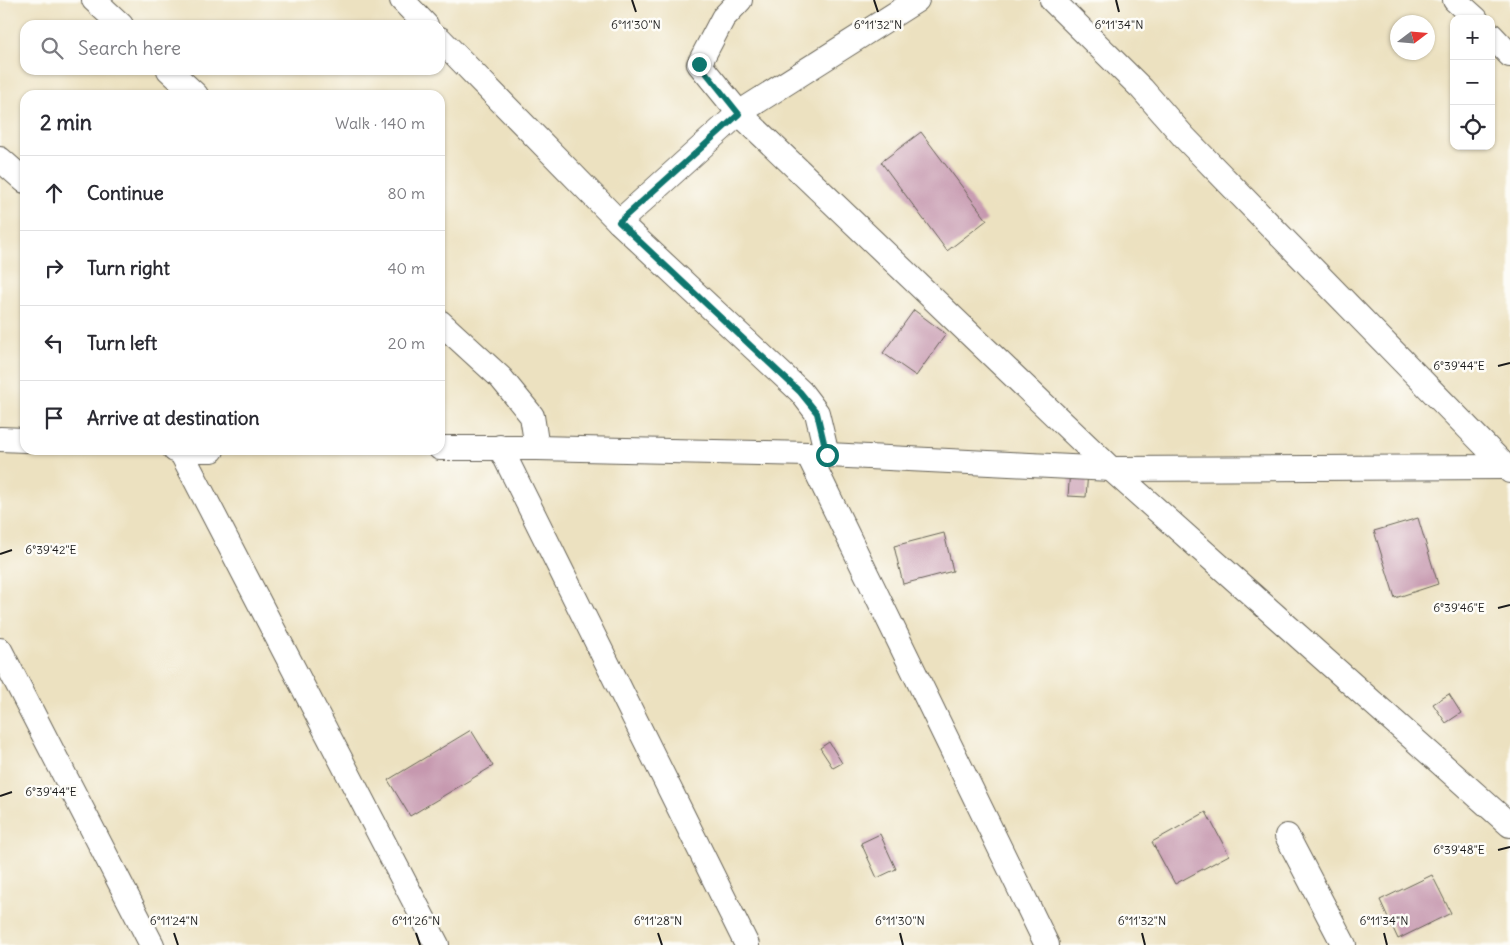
<!DOCTYPE html>
<html lang="en">
<head>
<meta charset="utf-8">
<style>
	body { margin:0; font-family:Delius,sans-serif; background:#f7f7f7; color:#2b2b33 }
	.controls { position:absolute; right:15px; top:15px; display:grid; overflow:hidden; border-radius:10px; box-shadow:0 1px 4px #0004 }
	.controls button { width:45px; height:45px; display:grid; place-items:center; padding:0; border:0; border-bottom:1px solid #e1e1e2; background:#fff; color:#2b2b33; font:25px sans-serif }
	.compass { position:absolute; left:1390px; top:15px; width:45px; height:45px; border-radius:50%; background:#fff; box-shadow:0 1px 4px #0004; rotate:74deg }
	.stop { position:absolute; width:15px; height:15px; margin:-11px; border:4px solid #0f766e; border-radius:50%; background:#fff }
	.stop.end { background:#0f766e; border-color:#fff; box-shadow:0 1px 5px #0008 }
	.list { margin:0; padding:0; list-style:none }
	h2 { display:flex; justify-content:space-between; align-items:center; height:65px; margin:0; padding:0 20px; font-size:21px }
	h2 small { font-size:16px; font-weight:400; color:#7c7c81 }
	.list li { display:grid; grid-template-columns:32px 1fr auto; gap:15px; align-items:center; box-sizing:border-box; height:75px; padding:0 20px; border-top:1px solid #e1e1e2 }
	.list b { display:block; font-size:19px; white-space:nowrap }
	.list em { font-size:16px; font-style:normal; color:#7c7c81 }
	.icon { flex:none; width:28px; height:28px; fill:none; stroke:currentColor; stroke-width:2; stroke-linecap:round; stroke-linejoin:round }
	.map { position:relative; flex:none; width:1510px; height:945px; overflow:hidden }
	.search { position:absolute; background:#fff; box-shadow:0 1px 4px #0004; left:20px; top:20px; width:425px; height:55px; display:flex; align-items:center; gap:12px; box-sizing:border-box; padding:0 18px; border-radius:15px; color:#7c7c81; font-size:19px }
	.panel { position:absolute; background:#fff; box-shadow:0 1px 4px #0004; left:20px; top:90px; width:425px; height:365px; border-radius:15px }
	.map>svg:first-child { display:block }
</style>
</head>
<body>
<div class="map">
<svg width="1510" height="945" viewBox="0 0 1510 945">
	<rect width="100%" height="100%" fill="#fdfcf7"/>
	<filter id="ink" filterUnits="userSpaceOnUse"><feTurbulence type="fractalNoise" baseFrequency=".02" numOctaves="2"/><feDisplacementMap in="SourceGraphic" scale="10" xChannelSelector="R" yChannelSelector="G"/><feConvolveMatrix kernelMatrix="1 2 1 2 8 2 1 2 1" color-interpolation-filters="sRGB"/></filter>
	<filter id="wash" filterUnits="userSpaceOnUse"><feTurbulence type="fractalNoise" baseFrequency=".0096" numOctaves="4" result="noise"/><feDisplacementMap in="SourceGraphic" scale="20" xChannelSelector="R" yChannelSelector="G"/><feGaussianBlur stdDeviation="1.12" result="paint"/><feColorMatrix in="noise" values="0 0 0 0 0 0 0 0 0 0 0 0 0 0 0 0 0 1.4 0 .05"/><feComposite in="paint" operator="in"/></filter>
	<g filter="url(#wash)">
		<rect width="100%" height="100%" fill="#ece1c0"/>
		<g id="blocks">
			<!-- building -->
			<g fill="#c698af">
				<polygon points="921,132 987,220 947,251 881,162"/>
				<polygon points="914,310 946,334 916,376 883,353"/>
				<polygon points="1070,470 1088,472 1086,497 1068,496"/>
				<polygon points="1418,518 1438,584 1395,598 1374,531"/>
				<polygon points="944,533 953,571 903,584 894,546"/>
				<polygon points="1449,694 1461,713 1446,723 1433,704"/>
				<polygon points="471,730 493,766 410,816 388,780"/>
				<polygon points="829,742 842,763 833,768 820,748"/>
				<polygon points="1206,812 1229,855 1175,884 1152,842"/>
				<polygon points="880,834 896,869 877,878 861,843"/>
				<polygon points="1432,875 1451,913 1398,939 1380,900"/>
			</g>
		</g>
	</g>
	<g filter="url(#ink)">
		<use href="#blocks" fill-opacity="0" stroke="#656155" stroke-width="1"/>
		<g fill="none" stroke-linecap="round" stroke-linejoin="round">
			<defs>
				<g id="minor">
					<polyline points="94,0 121,25"/>
					<polyline points="402,0 426,25"/>
					<polyline points="740,0 723,18 699,64 739,113 1111,469 1510,825"/>
					<polyline points="1052,0 1142,89 1184,137 1510,471"/>
					<polyline points="1455,0 1476,19"/>
					<polyline points="1491,35 1510,55"/>
					<polyline points="440,39 619,222 801,392 817,413 827,455"/>
					<polyline points="169,70 196,95"/>
					<polyline points="0,159 25,181"/>
					<polyline points="619,222 739,113 917,0"/>
					<polyline points="440,322 501,378 532,416 537,448"/>
					<polyline points="0,439 25,440"/>
					<polyline points="500,447 747,945"/>
					<polyline points="440,448 537,448 808,454 1111,469 1505,467"/>
					<polyline points="175,450 212,450"/>
					<polyline points="180,450 437,945"/>
					<polyline points="808,454 1047,945"/>
					<polyline points="0,650 152,945"/>
					<polyline points="1287,836 1344,945"/>
				</g>
			</defs>
			<!-- minor casing -->
			<use href="#minor" stroke="#656155" stroke-width="26"/>
			<!-- minor -->
			<use href="#minor" stroke="#fff" stroke-width="24"/>
		</g>
	</g>
	<g fill="none" stroke-linecap="round" stroke-linejoin="round" filter="url(#ink)">
		<!-- route -->
		<polyline stroke="#0f766e" stroke-width="6" points="699,64 739,114 619,222 800,392 817,413 827,455"/>
	</g>
	<!-- ticks -->
	<path fill="none" stroke="#1c1c1c" stroke-width="2" d="M632 0 636 12M874 0 878 12M1116 0 1119 12M1498 366 1510 363M0 554 12 550M1498 608 1510 605M0 796 12 792M1498 850 1510 847M174 933 178 945M416 933 420 945M658 933 662 945M900 933 903 945M1142 933 1145 945M1384 933 1387 945"/>
	<g font-size="12" text-anchor="middle" fill="#1c1c1c" stroke="#fdfcf7" stroke-width="5" stroke-linejoin="round" paint-order="stroke">
		<text x="636" y="29">6°11'30"N</text>
		<text x="878" y="29">6°11'32"N</text>
		<text x="1119" y="29">6°11'34"N</text>
		<text x="1459" y="370">6°39'44"E</text>
		<text x="51" y="554">6°39'42"E</text>
		<text x="1459" y="612">6°39'46"E</text>
		<text x="51" y="796">6°39'44"E</text>
		<text x="1459" y="854">6°39'48"E</text>
		<text x="174" y="925">6°11'24"N</text>
		<text x="416" y="925">6°11'26"N</text>
		<text x="658" y="925">6°11'28"N</text>
		<text x="900" y="925">6°11'30"N</text>
		<text x="1142" y="925">6°11'32"N</text>
		<text x="1384" y="925">6°11'34"N</text>
	</g>
</svg>
<div class="controls">
<button>+</button>
<button>−</button>
<button><svg class="icon" aria-label="locate" viewBox="0 0 24 24"><circle cx="12" cy="12" r="6"/><path d="M12 2v4M12 18v4M2 12h4M18 12h4"/></svg></button>
</div>
<svg class="compass" viewBox="-18 -18 36 36"><path d="M0-13l5 13h-10z" fill="#e53935"/><path d="M0 13l5-13h-10z" fill="#7c7c81"/></svg>
<div class="stop" style="left:827px;top:455px"></div>
<div class="stop end" style="left:699px;top:64px"></div>
<div class="search"><svg class="icon" aria-label="search" viewBox="0 0 24 24"><circle cx="10" cy="10" r="6"/><path d="M15 15l6 6"/></svg>Search here</div>
<section class="panel">
<h2>2 min<small>Walk · 140 m</small></h2>
<ul class="list">
<li><svg class="icon" aria-label="ahead" viewBox="0 0 24 24"><path d="M12 20V5M6 11l6-6 6 6"/></svg><div><b>Continue</b></div><em>80 m</em></li>
<li><svg class="icon" aria-label="right" viewBox="0 0 24 24"><path d="M7 20v-9h11M14 6l5 5-5 5"/></svg><div><b>Turn right</b></div><em>40 m</em></li>
<li><svg class="icon" aria-label="left" viewBox="0 0 24 24"><path d="M17 20v-9H6M10 6l-5 5 5 5"/></svg><div><b>Turn left</b></div><em>20 m</em></li>
<li><svg class="icon" aria-label="arrive" viewBox="0 0 24 24"><path d="M6 21V4h12l-3 4 3 4H6"/></svg><div><b>Arrive at destination</b></div></li>
</ul>
</section>
</div>
</body>
</html>
